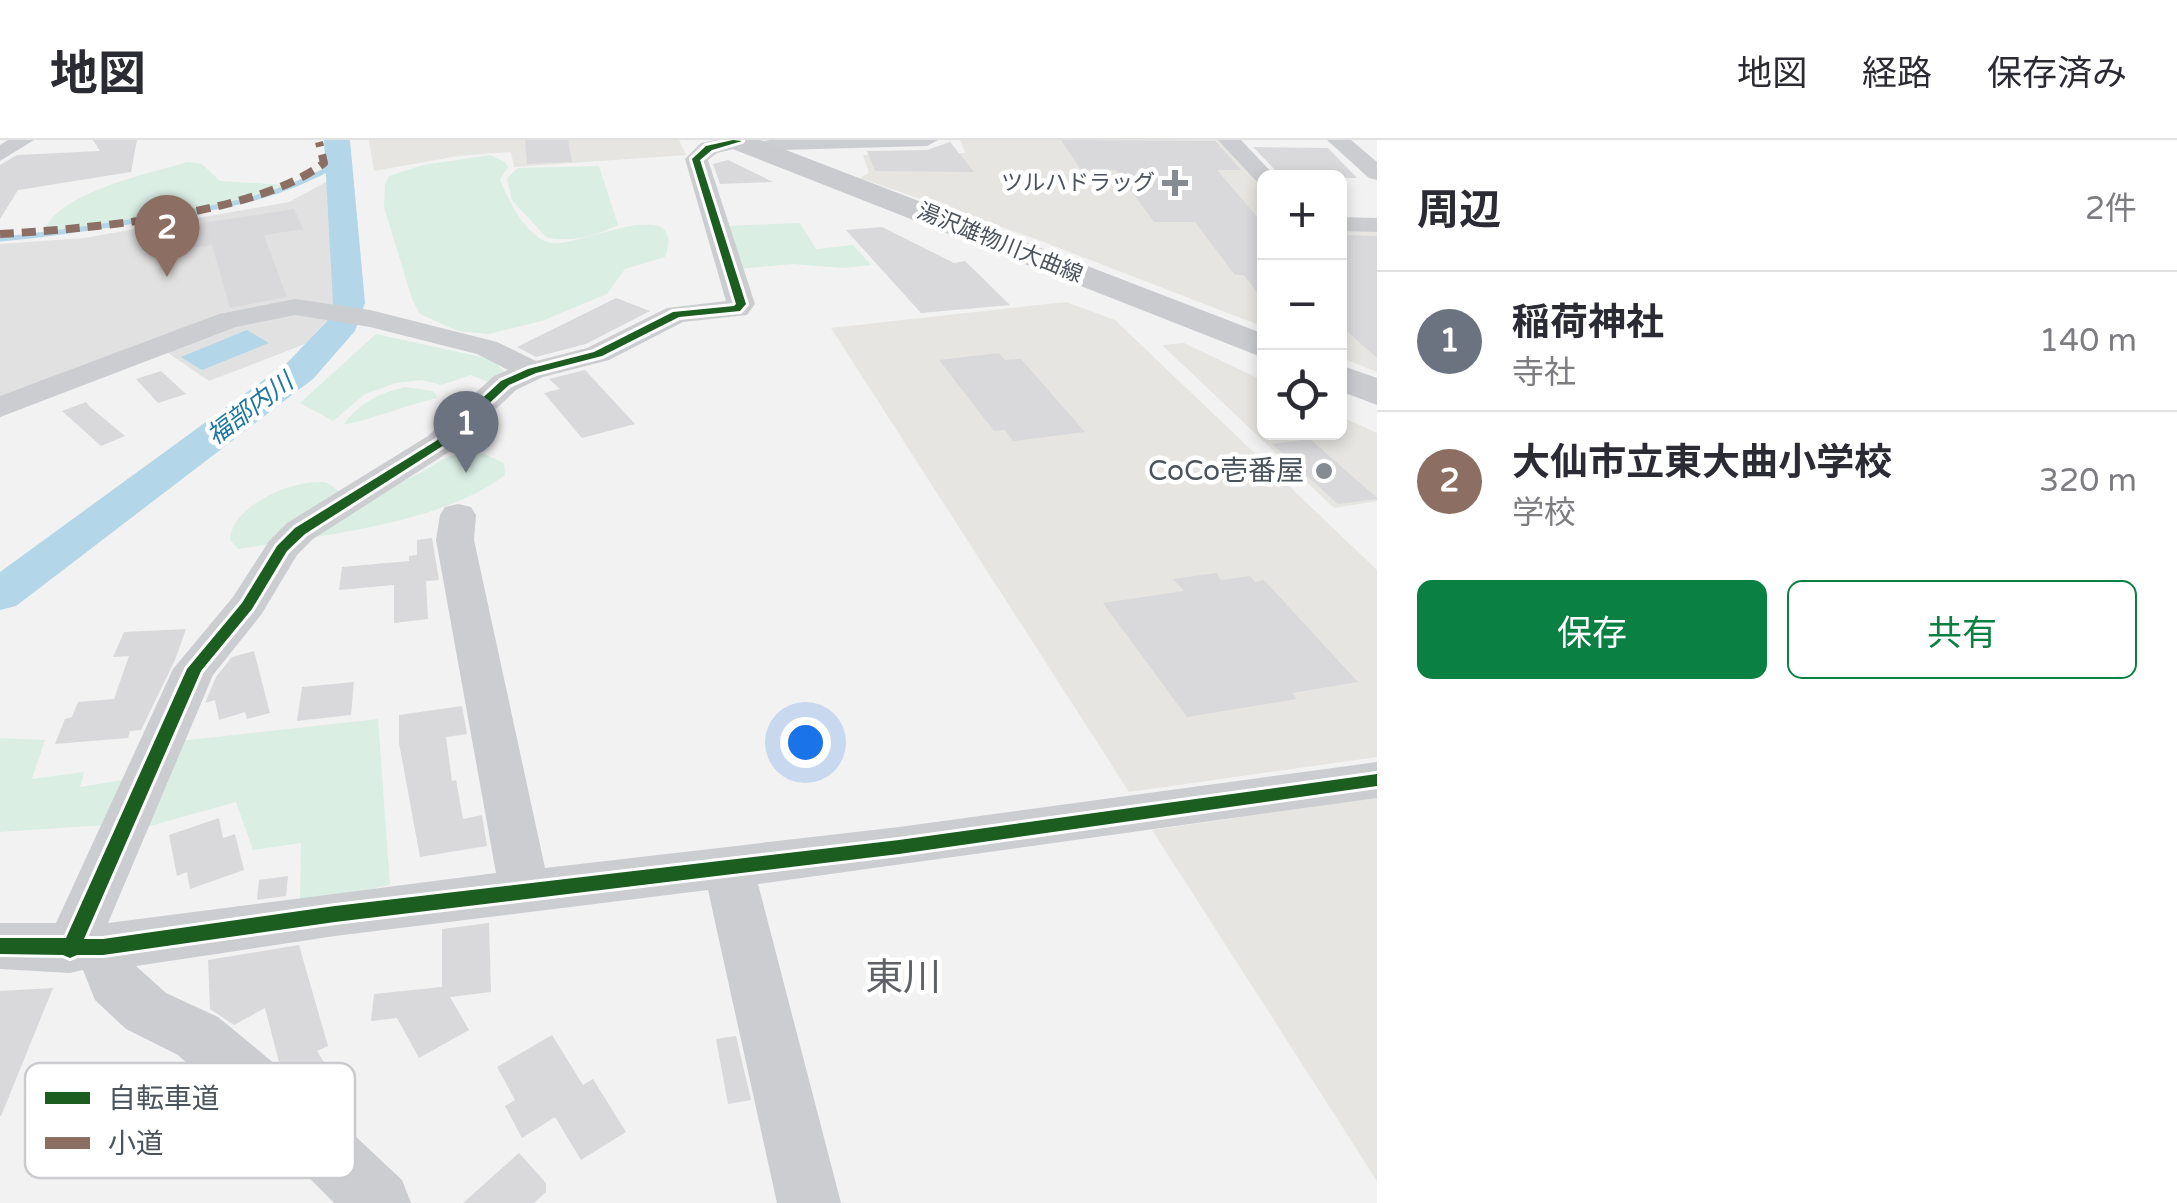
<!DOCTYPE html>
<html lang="ja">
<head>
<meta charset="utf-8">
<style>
	body { margin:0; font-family:"Varela Round","Noto Sans JP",sans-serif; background:#f7f7f7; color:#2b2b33 }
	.controls { position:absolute; right:30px; top:30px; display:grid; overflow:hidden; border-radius:15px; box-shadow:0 5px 15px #0003 }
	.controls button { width:90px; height:90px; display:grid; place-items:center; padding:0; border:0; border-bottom:2px solid #e1e1e2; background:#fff; color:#2b2b33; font:50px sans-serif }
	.you { position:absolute; left:805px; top:602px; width:35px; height:35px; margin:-25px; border:8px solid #fff; border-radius:50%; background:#1a73e8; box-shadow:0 0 0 15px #1a73e833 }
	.badge { display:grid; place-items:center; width:65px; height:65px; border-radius:50%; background:#0b8043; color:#fff; font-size:32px; font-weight:700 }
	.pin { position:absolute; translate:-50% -82px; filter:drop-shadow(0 2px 5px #0008) }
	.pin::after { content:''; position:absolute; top:52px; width:35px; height:30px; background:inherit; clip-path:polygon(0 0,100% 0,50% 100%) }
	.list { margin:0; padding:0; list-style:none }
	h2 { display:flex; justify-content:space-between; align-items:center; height:130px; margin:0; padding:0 40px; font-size:42px }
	h2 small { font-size:32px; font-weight:400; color:#7c7c81 }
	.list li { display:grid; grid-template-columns:65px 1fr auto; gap:30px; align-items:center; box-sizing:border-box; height:140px; padding:0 40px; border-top:2px solid #e1e1e2 }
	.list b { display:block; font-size:38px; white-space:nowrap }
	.list p { margin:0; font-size:32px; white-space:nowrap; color:#7c7c81 }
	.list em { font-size:32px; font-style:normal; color:#7c7c81 }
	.actions { display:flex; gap:20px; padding:30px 40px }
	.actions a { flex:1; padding:22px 0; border:2px solid #0b8043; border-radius:15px; text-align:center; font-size:35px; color:#0b8043 }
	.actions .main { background:#0b8043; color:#fff }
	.icon { flex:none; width:55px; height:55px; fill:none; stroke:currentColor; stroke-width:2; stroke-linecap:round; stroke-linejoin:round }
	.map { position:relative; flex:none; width:1377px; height:1063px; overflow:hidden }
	header { display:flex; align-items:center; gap:60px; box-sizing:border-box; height:140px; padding:0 50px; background:#fff; border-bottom:2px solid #e1e1e2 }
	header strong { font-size:48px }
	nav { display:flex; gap:55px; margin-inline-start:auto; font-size:35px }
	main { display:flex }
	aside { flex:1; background:#fff }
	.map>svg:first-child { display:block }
</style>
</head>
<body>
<header>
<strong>地図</strong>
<nav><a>地図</a><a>経路</a><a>保存済み</a></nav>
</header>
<main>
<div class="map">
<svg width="1377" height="1063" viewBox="0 0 1377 1063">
	<rect width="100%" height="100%" fill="#f3f2f2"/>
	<!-- commercial -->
	<g fill="#e6e5e1">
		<polygon points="369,0 679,0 686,15 514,27 511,12 458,16 374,31"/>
		<polygon points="960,0 1220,0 1264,44 1264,187 1036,99 860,38 869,33 863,15 965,13"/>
		<polygon points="1340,88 1377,88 1377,232 1340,217"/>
		<polygon points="1066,162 1115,180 1377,430 1377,617 1129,652 831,188"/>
		<polygon points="1184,203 1264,241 1264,292 1340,292 1340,276 1377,293 1377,361 1334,368 1162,205"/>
		<polygon points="1377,657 1377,1041 1152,690"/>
	</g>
	<!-- education -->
	<polygon fill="#e1e1e2" points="328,41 335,171 305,204 209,241 155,204 0,260 0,104 84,98 289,62"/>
	<!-- green -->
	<g fill="#daeee4">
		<path d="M490 15 505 22 508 27 500 39C507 59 527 98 551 103 577 108 689 50 665 117L625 129 607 154 542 181 489 194 458 191 420 174 412 159 384 67 385 45 389 36 423 25Z"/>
		<path d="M188 22 202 24 220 41 285 45C247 61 81 96 45 88 64 51 150 33 188 22Z"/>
		<path d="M599 26 618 85C597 96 569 103 546 97L512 60 507 38 518 28Z"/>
		<polygon points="800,83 816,109 853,105 871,125 843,128 793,124 738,129 724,86"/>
		<polygon points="376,194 481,217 494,222 508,235 488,242 471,235 441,245 422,240 396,243 365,254 333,281 300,263"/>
		<path d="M405 247 433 251 438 258C419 261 352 286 344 284 359 263 380 253 405 247Z"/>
		<path d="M459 313 485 314 504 323 505 335C442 384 317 396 238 409L230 400C231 366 291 340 322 342 333 343 337 354 349 354 364 353 381 347 395 343 418 338 436 320 459 313Z"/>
		<polygon points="378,579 390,745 300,763 301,703 253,710 236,662 139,689 170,602"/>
		<polygon points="0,598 45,600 32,639 84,632 80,647 122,640 106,685 0,692"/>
	</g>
	<!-- water -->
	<polygon fill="#b3d7e8" points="247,190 269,203 202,230 181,217"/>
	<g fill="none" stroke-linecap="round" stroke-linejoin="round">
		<!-- stream -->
		<path stroke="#b3d7e8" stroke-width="5" d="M0 99C49 95 98 87 147 79 218 67 275 60 339 23"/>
		<!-- river -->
		<polygon fill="#b3d7e8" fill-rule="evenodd" points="324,0 350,0 365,163 355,191 313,239 16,466 0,470 0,432 287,223 327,181 333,163"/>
	</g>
	<!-- building -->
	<g fill="#d9d9db">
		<polygon points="93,0 137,0 131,32 18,50 0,79 0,25 17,15 100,11"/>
		<polygon points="525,0 568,0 572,22 527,24"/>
		<polygon points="1061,0 1215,1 1241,30 1217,30 1264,85 1264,161 1244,135 1235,135 1195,82 1154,82 1116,30 1081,30"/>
		<polygon points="950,2 974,32 875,31 867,11 927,10"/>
		<polygon points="1253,7 1328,8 1357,38 1297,38 1288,30 1275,30"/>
		<polygon points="728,20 773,42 720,44 713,24"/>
		<polygon points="294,69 303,89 264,95 287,157 230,168 212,105 188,109 183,86"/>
		<polygon points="882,87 954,123 965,121 1010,165 921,173 846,90"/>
		<polygon points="1340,95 1377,96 1377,218 1340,185"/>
		<polygon points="616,158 650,171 586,204 536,217 517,207"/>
		<polygon points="999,213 1005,220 1021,219 1085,292 1013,301 1005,290 994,291 939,220"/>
		<polygon points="585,230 635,284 582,298 544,253 560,249 549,239"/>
		<polygon points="161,231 186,254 158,263 136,239"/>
		<polygon points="86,262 90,267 125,296 101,306 62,271"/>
		<polygon points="1310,299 1377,358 1377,359 1338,364 1272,304"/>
		<polygon points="432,398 439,440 426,441 428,479 394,483 394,445 339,450 342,427 409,421 409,416 417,415 417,400"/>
		<polygon points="1216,433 1221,440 1250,436 1255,442 1264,440 1358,542 1292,553 1297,559 1187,577 1103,463 1184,451 1173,439"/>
		<polygon points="186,489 175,520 141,590 130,591 128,598 55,604 65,579 72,577 78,562 114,559 129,516 113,517 124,492"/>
		<polygon points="254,511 270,573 247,579 245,572 219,580 215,560 205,563 216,537 232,517"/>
		<polygon points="354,542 351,575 297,581 302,547"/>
		<polygon points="462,566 467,594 446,597 452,641 456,640 463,679 482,675 487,706 420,717 399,603 399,575"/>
		<polygon points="219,678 223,698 235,694 244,730 190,749 187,732 177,736 169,695"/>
		<polygon points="288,736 286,756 257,760 259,740"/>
		<polygon points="489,783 491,852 450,857 469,890 419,918 397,878 371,881 374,854 442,847 442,789"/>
		<polygon points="299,805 328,906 317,911 331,934 310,948 279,922 265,868 234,885 210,869 208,820"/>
		<polygon points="53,848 1,976 0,976 0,851"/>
		<polygon points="552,895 583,945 593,939 626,992 581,1020 555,977 522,998 505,966 515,960 497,927"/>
		<polygon points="736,896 751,960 728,964 716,899"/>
		<polygon points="519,1013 546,1043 546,1052 534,1063 463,1063"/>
	</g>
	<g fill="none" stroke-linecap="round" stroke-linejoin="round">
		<!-- minor -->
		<g fill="#cccdd0" fill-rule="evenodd">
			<polygon points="8,0 34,0 0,21 0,5"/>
			<polygon points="715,0 749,1 746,6 717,13 708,20 755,164 747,175 683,182 609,220 543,237 516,250 452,310 313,399 297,415 261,475 213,535 108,783 496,733 436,400 440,375 445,367 458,364 471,367 476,375 474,400 545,728 899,687 1377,622 1377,658 758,744 841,1063 777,1063 708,750 335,796 136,826 166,853 218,877 304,948 402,1040 411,1063 334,1063 262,990 178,915 126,889 95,860 83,830 70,833 0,829 0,783 56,783 173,529 233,457 269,401 287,383 428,296 494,236 508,230 477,214 370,187 295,175 236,187 0,277 0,256 219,174 295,159 370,170 497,202 536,221 587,208 667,168 726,161 685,19 701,3"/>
			<polygon points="770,0 938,0 927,6 781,10 758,15 747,9 750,4"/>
			<polygon points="1218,0 1241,0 1277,38 1264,38 1264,44 1258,43"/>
			<polygon points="1327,0 1351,0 1377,22 1377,40 1369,38"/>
			<polygon points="1340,77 1377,78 1377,92 1340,91"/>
		</g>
		<!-- major -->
		<g fill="#c9cbce" fill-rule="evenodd">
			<polygon points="721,0 760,0 1264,194 1264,218 725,6"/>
			<polygon points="1340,225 1377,238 1377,265 1340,251"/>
		</g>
		<!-- quiet -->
		<path stroke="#8d6e63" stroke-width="8" stroke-dasharray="14 8" stroke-linecap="butt" d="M0 94C85 89 257 75 324 23L319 2"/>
		<defs>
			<polygon id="cycleway" points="733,0 742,1 712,10 700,20 746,164 740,171 679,177 602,216 536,233 509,245 444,305 305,394 287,411 252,469 201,531 84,799 103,799 335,766 899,700 1377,634 1377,646 899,714 335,782 103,815 77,815 70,818 63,815 0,814 0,798 66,798 187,529 242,463 277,406 295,388 436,301 501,241 528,229 594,212 673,172 734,166 736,164 692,19 706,6"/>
		</defs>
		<!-- cycleway casing -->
		<use href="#cycleway" stroke="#fff" stroke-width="6"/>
		<!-- cycleway -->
		<use href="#cycleway" fill="#1b5e20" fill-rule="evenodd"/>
	</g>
	<!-- markers -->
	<g fill="#868b91" stroke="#fff" stroke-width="4">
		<path d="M1170 28h10v10h10v10h-10v10h-10v-10h-10v-10h10z"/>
		<circle cx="1324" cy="331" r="10"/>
	</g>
	<g text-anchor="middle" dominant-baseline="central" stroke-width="9" stroke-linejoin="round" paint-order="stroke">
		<!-- far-poi labels -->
		<g font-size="22" fill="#4b535d" stroke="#fff" text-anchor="end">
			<text x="1155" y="43">ツルハドラッグ</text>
		</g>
		<!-- far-street labels -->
		<g font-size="22" fill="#4b535d" stroke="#fff">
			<text transform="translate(1000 103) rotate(22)">湯沢雄物川大曲線</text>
		</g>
		<!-- far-water labels -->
		<g font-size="25" font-style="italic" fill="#1c769f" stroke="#fff">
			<text transform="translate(250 269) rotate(-37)">福部内川</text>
		</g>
		<!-- poi labels -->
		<g font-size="28" fill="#4b535d" stroke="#fff" text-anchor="end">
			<text x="1304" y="331">CoCo壱番屋</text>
		</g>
		<!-- near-quarter labels -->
		<g font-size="38" fill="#5e6165" stroke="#fff">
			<text x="903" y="838">東川</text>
		</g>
	</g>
	<!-- legend -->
	<rect x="25" y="923" width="330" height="115" rx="15" fill="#fff" stroke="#c9cbce" stroke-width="2.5"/>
	<rect x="45" y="952" width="45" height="12" fill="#1b5e20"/>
	<rect x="45" y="997" width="45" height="12" fill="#8d6e63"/>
	<g font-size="28" fill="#4b535d">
		<text x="108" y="968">自転車道</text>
		<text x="108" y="1013">小道</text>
	</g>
</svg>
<div class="controls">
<button>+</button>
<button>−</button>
<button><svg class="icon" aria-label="locate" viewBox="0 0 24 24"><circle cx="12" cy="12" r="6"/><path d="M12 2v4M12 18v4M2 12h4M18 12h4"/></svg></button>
</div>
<div class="you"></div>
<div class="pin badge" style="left:466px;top:333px;background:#6b7280">1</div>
<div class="pin badge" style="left:167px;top:137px;background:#8d6e63">2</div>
</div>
<aside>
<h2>周辺<small>2件</small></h2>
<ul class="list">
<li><span class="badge" style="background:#6b7280">1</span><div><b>稲荷神社</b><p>寺社</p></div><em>140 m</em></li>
<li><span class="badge" style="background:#8d6e63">2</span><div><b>大仙市立東大曲小学校</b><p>学校</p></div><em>320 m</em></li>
</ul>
<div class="actions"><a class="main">保存</a><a>共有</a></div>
</aside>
</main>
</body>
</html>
